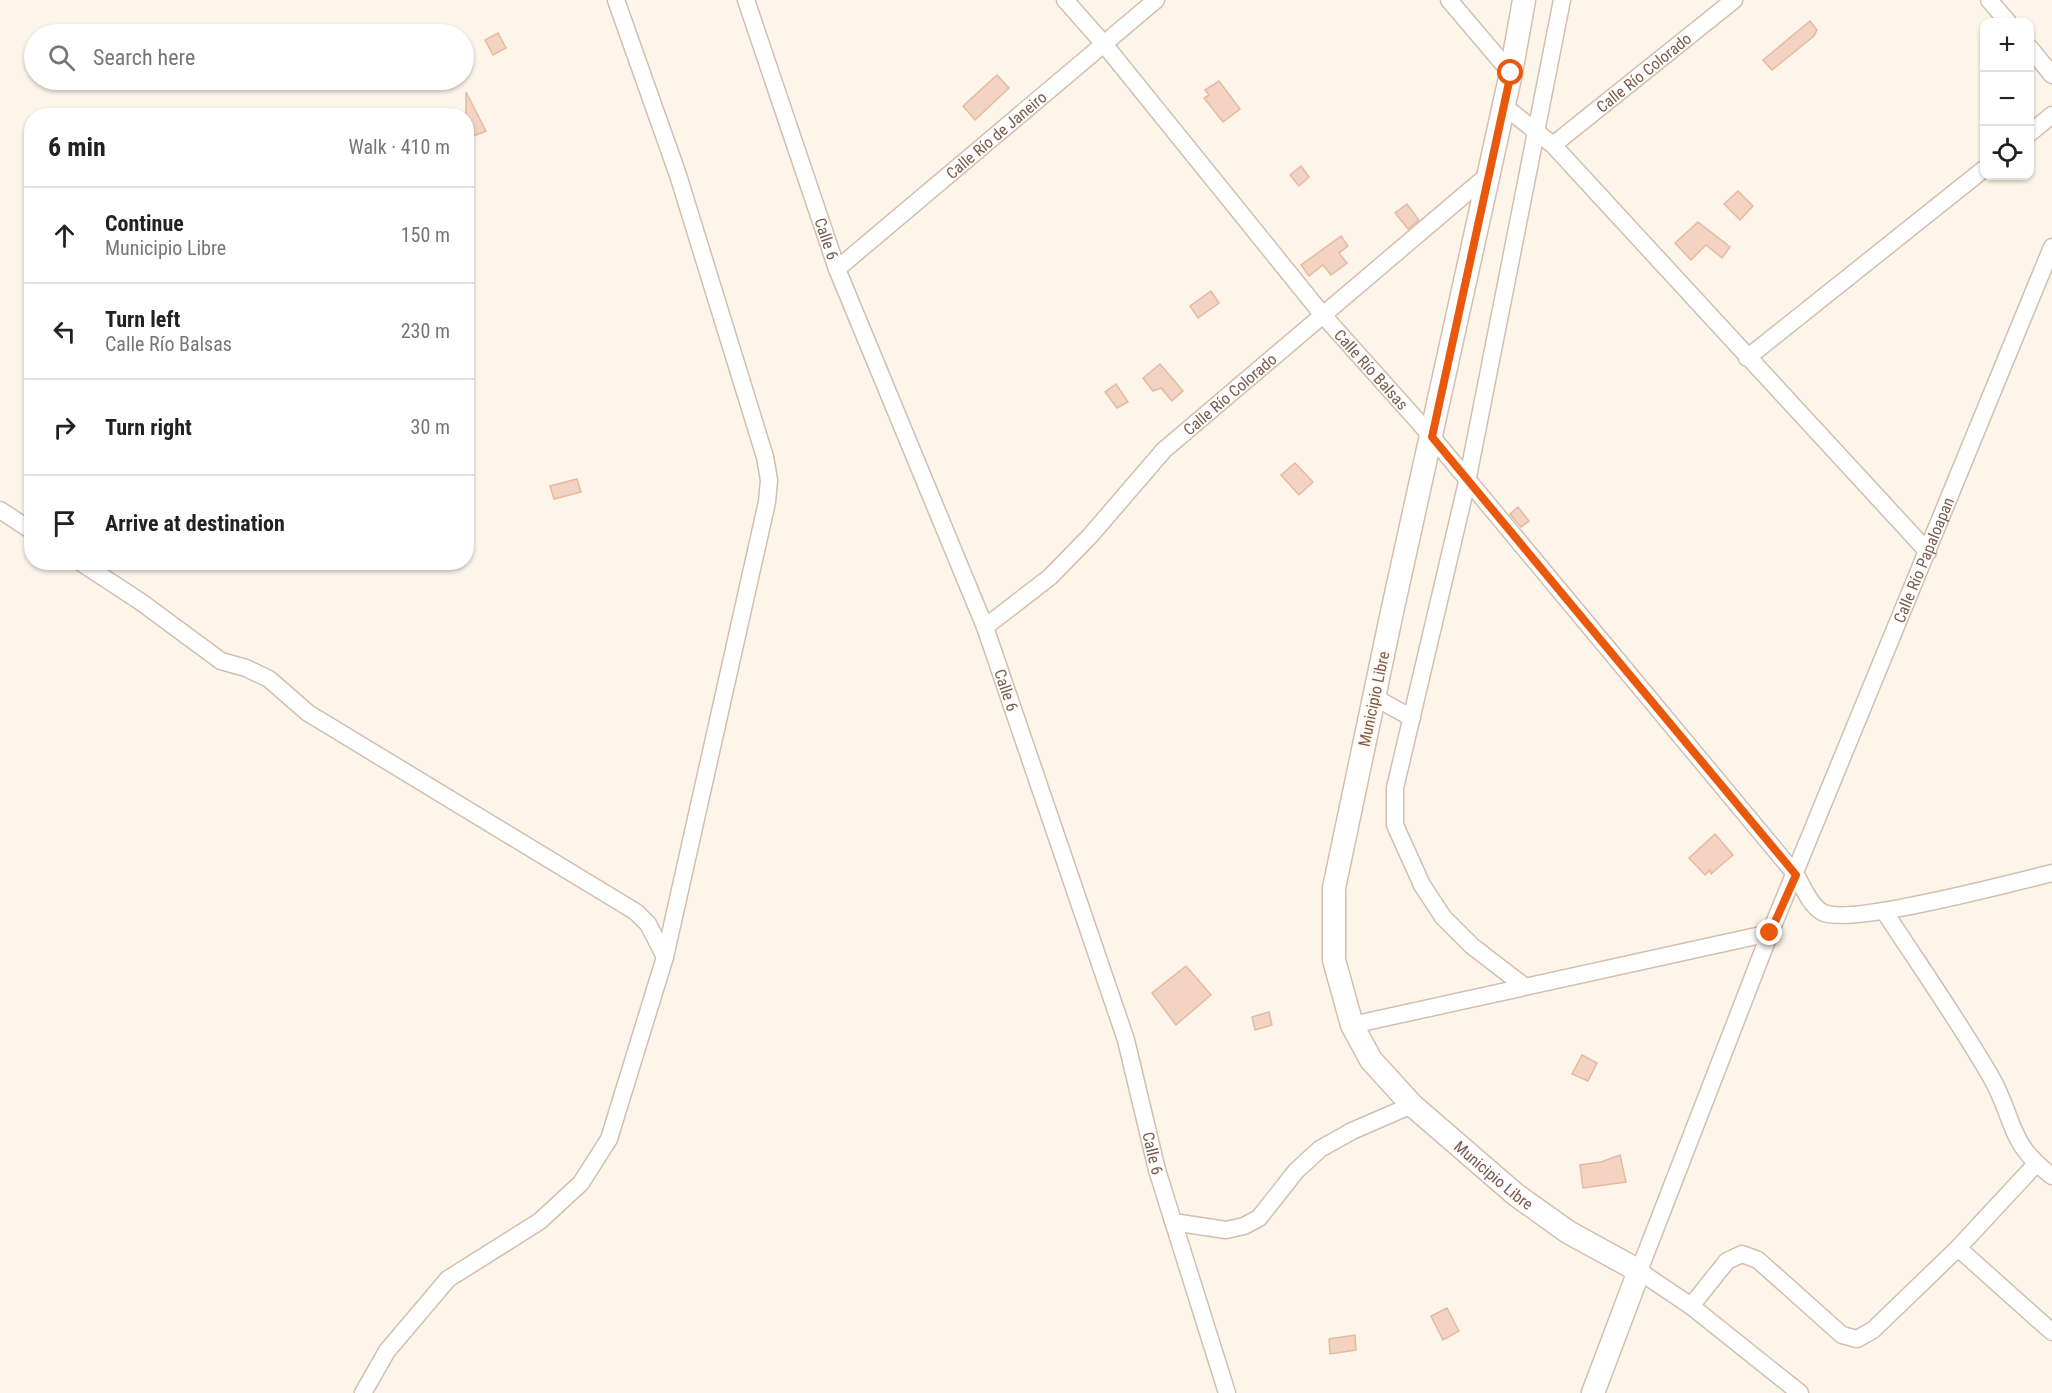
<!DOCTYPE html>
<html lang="en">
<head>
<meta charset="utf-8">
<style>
	body { margin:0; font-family:"Roboto Condensed",sans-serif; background:#f2f2f2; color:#222 }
	.controls { position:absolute; right:18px; top:18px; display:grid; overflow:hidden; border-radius:12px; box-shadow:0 2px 4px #0004 }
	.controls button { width:54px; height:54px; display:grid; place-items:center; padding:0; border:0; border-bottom:2px solid #e0e0e0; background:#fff; color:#222; font:30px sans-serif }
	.stop { position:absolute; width:18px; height:18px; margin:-14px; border:4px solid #ea580c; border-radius:50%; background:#fff }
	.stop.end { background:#ea580c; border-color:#fff; box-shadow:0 2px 6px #0008 }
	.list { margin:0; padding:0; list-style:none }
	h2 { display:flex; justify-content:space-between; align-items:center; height:78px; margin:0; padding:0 24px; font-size:26px }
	h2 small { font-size:20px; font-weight:400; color:#767676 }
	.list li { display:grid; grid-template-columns:39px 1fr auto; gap:18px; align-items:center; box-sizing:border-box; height:96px; padding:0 24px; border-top:2px solid #e0e0e0 }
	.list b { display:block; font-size:22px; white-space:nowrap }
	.list p { margin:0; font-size:20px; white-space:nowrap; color:#767676 }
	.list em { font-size:20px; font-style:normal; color:#767676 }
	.icon { flex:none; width:33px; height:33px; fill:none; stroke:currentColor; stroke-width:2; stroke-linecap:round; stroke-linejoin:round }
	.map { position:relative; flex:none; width:2052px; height:1393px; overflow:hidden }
	.search { position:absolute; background:#fff; box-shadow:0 2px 4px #0004; left:24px; top:24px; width:450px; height:66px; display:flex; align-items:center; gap:15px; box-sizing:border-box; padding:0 21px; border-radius:33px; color:#767676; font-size:22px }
	.panel { position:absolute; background:#fff; box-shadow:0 2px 4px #0004; left:24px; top:108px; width:450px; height:462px; border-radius:24px }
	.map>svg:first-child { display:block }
</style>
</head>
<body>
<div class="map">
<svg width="2052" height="1393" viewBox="0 0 2052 1393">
	<rect width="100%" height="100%" fill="#fdf5ea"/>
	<!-- building -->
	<g fill="#f3d3c1" stroke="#e6b9a1" stroke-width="1.5">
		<polygon points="1810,21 1817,30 1814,36 1772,70 1763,60"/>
		<polygon points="498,33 506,48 493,55 485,40"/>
		<polygon points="997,75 1009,88 975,120 963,106"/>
		<polygon points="1219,81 1240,109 1223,122 1204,98 1209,95 1205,90"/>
		<polygon points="466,92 486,131 471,137 466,128"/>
		<polygon points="1301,166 1309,177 1299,186 1290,175"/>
		<polygon points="1738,191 1753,206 1740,220 1724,204"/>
		<polygon points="1407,204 1419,220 1408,229 1395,213"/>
		<polygon points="1698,222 1730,247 1722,258 1706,245 1691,260 1675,243"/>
		<polygon points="1341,236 1348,246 1339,253 1347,263 1331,275 1323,265 1309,276 1301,265"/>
		<polygon points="1211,291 1219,303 1198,318 1190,306"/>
		<polygon points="1160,364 1183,391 1172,401 1161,388 1153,391 1143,378"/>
		<polygon points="1116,384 1128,402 1117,408 1105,392"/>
		<polygon points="1295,463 1313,482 1299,495 1281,475"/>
		<polygon points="577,479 581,492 554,499 550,486"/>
		<polygon points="1518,507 1529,521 1521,527 1510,514"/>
		<polygon points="1715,834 1733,855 1711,874 1710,870 1705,875 1689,858"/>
		<polygon points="1186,966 1211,995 1176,1025 1152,993"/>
		<polygon points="1269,1012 1272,1025 1255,1030 1252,1017"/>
		<polygon points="1582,1055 1597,1063 1588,1081 1572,1074"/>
		<polygon points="1620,1155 1626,1182 1583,1188 1580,1165 1601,1162"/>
		<polygon points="1447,1308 1459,1331 1443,1340 1431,1316"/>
		<polygon points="1355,1335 1356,1350 1330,1354 1329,1339"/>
	</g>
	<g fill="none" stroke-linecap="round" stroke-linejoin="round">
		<defs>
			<g id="street">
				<path id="s1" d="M746 0 837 269 985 627 1126 1040 1157 1170 1227 1393"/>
				<path id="s2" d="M1065 0 1104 44 1322 314 1432 437 1796 875C1803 887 1810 905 1822 912 1847 927 2015 882 2052 873"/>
				<polyline points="1449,0 1511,73"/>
				<polyline points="1989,0 2008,22"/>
				<polyline points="2030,48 2052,75"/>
				<polyline points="1504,106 1553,145 1928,552"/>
				<polyline points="2030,133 2052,115"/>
				<path id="s3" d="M1553 145 1734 0"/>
				<path id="s4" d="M837 269 1156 0"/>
				<polyline points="1747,358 1984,169"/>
				<polyline points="0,510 32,531"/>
				<polyline points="80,562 141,602 221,661 246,668 269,679 308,713 636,912 648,924 665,957"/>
				<path id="s5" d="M985 627 1050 577 1090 536 1164 450 1489 174"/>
				<polyline points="1374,697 1412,718"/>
				<path d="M1884 911C1920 966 1958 1020 1991 1077 2015 1119 2007 1143 2052 1176"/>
				<polyline points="1524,986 1472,946 1443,917 1422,885 1395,825 1395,788 1467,482 1562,0"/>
				<polyline points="1352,1025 1770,933"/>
				<polyline points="1173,1222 1226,1230 1244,1226 1259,1218 1296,1171 1320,1149 1352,1131 1412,1105"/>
				<polyline points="1958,1248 2052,1332"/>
				<polyline points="1691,1306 1727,1261 1742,1254 1758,1260 1842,1335 1857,1339 1873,1330 1958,1248 2036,1164"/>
				<polyline points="363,1393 387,1351 448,1279 540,1221 581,1183 609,1139 665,957 767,502 769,480 765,457 678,175 616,0"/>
				<path id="s6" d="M1800 1393 1691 1306 1639 1271 1770 933 2052 247"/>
			</g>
			<g id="secondary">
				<path id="s7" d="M1524 0 1511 73 1392 612 1334 888V960L1352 1025 1371 1060 1412 1105 1515 1194 1568 1232 1639 1271 1593 1393"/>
			</g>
		</defs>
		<!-- street casing -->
		<use href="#street" stroke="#d3beb1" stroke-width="19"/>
		<!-- secondary casing -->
		<use href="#secondary" stroke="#d6beae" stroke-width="25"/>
		<!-- street -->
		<use href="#street" stroke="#fff" stroke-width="16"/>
		<!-- secondary -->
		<use href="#secondary" stroke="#fff" stroke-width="22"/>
	</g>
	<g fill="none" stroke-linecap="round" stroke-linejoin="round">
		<!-- route -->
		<polyline stroke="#ea580c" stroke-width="8" points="1511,73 1432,437 1796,875 1770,933"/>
	</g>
	<g text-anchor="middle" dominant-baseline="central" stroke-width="4.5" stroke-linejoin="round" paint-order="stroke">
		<!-- street labels -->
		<g font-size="16" fill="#795a4c" stroke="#fff9f1">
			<text stroke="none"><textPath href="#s3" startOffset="116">Calle Río Colorado</textPath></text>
			<text stroke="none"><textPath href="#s4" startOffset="208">Calle Río de Janeiro</textPath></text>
			<text stroke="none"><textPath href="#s1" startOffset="252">Calle 6</textPath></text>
			<text stroke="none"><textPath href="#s2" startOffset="480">Calle Río Balsas</textPath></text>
			<text stroke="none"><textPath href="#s5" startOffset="339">Calle Río Colorado</textPath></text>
			<text stroke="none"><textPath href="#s6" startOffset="968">Calle Río Papaloapan</textPath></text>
			<text stroke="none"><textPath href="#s1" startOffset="738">Calle 6</textPath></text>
			<text transform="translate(1374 699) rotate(-78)">Municipio Libre</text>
			<text stroke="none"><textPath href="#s1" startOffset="1224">Calle 6</textPath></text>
			<text stroke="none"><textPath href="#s7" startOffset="1256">Municipio Libre</textPath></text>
		</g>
	</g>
</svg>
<div class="controls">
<button>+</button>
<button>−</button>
<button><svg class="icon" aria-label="locate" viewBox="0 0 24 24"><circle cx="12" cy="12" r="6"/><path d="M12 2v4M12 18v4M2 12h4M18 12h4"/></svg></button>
</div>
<div class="stop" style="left:1511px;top:73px"></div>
<div class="stop end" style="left:1770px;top:933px"></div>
<div class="search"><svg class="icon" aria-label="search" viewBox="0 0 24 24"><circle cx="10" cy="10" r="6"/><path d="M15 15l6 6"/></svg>Search here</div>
<section class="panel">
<h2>6 min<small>Walk · 410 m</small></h2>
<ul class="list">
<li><svg class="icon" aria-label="ahead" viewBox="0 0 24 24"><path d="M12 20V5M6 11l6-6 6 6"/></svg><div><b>Continue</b><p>Municipio Libre</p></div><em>150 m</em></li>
<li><svg class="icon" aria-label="left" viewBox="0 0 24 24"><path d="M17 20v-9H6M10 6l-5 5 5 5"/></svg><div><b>Turn left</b><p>Calle Río Balsas</p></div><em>230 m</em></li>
<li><svg class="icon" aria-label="right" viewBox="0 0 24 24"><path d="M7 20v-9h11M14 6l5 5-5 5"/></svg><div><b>Turn right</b></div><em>30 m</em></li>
<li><svg class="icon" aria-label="arrive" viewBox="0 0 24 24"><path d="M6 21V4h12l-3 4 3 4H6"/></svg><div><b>Arrive at destination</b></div></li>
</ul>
</section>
</div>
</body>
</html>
